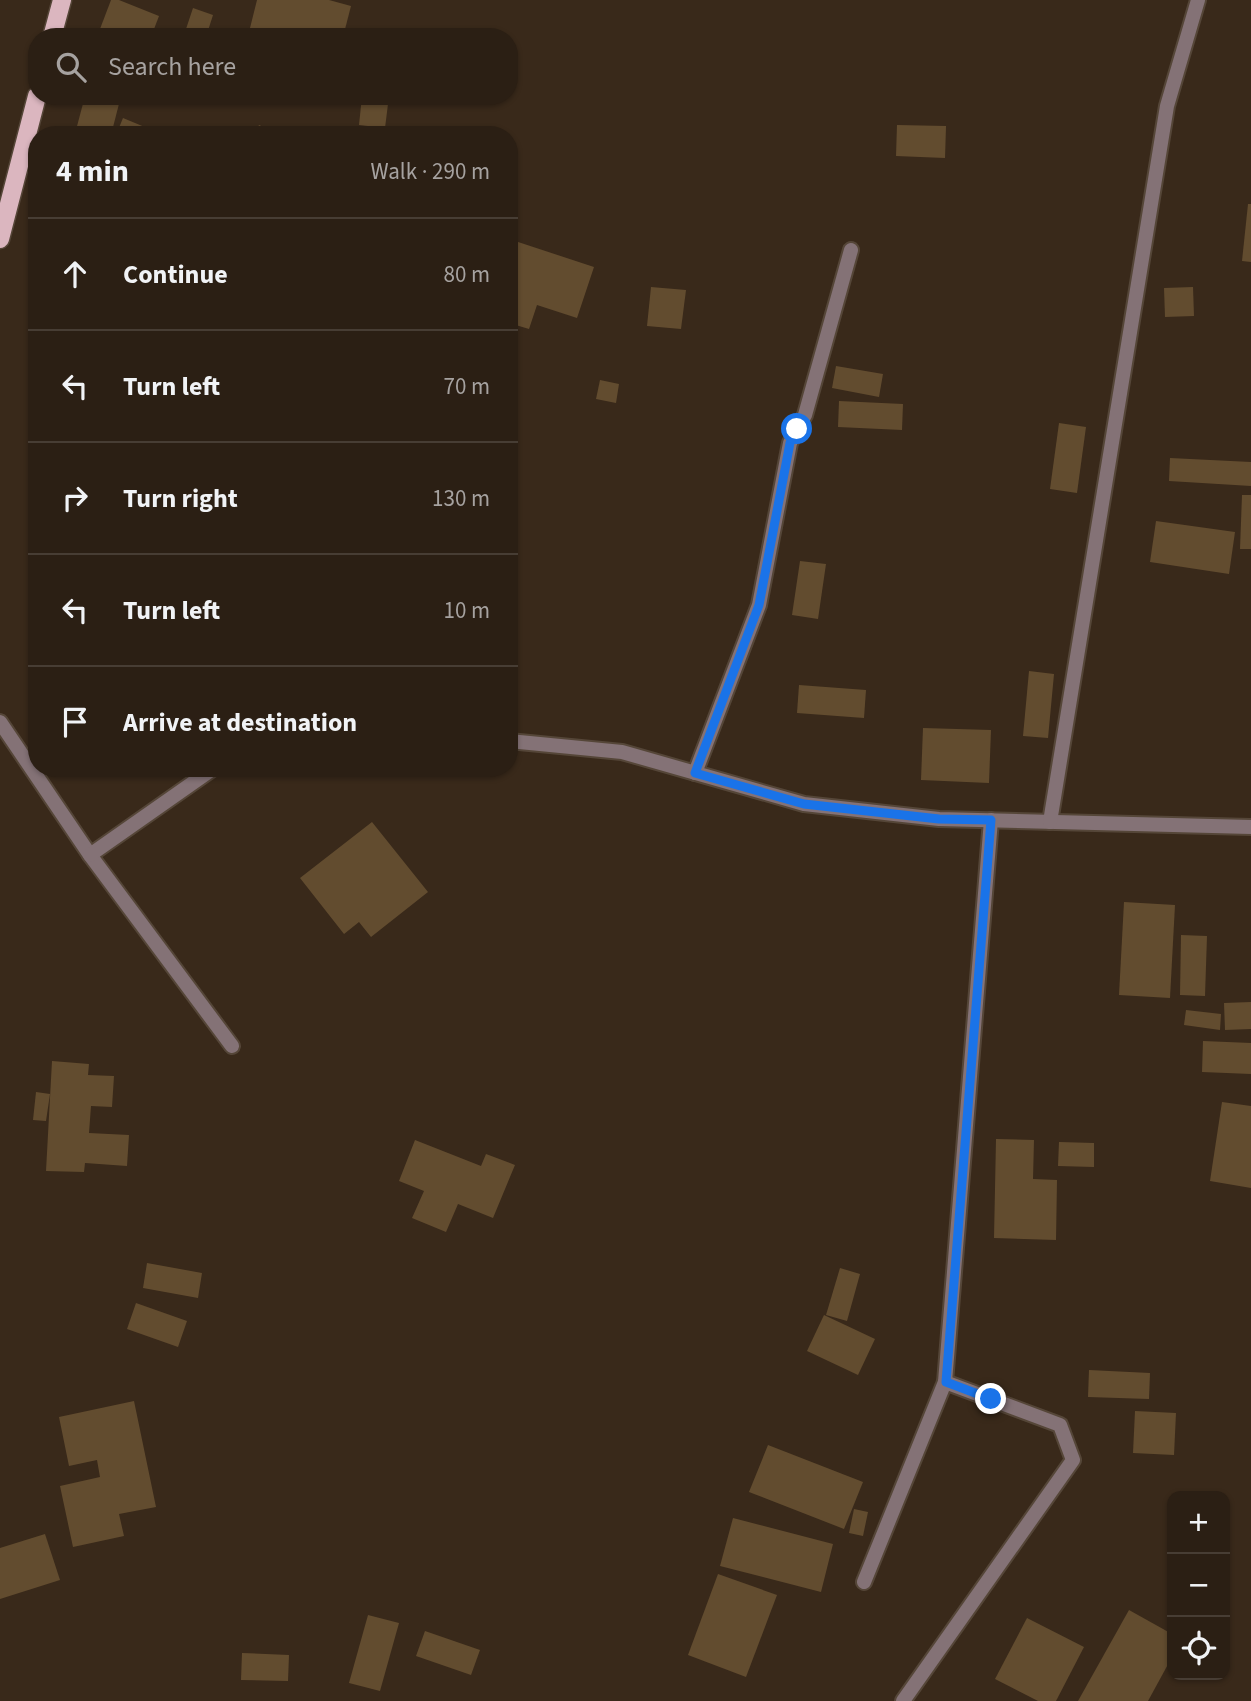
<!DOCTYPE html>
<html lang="en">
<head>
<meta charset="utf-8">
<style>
	body { margin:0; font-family:"Source Sans 3",sans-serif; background:#372c22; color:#f1f3f6 }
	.controls { position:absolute; right:21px; bottom:21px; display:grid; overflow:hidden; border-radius:14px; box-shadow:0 2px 5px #0004 }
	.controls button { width:63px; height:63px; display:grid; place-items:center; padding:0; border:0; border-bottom:2px solid #473d34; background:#2b1f14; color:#f1f3f6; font:35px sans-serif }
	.stop { position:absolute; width:21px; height:21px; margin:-16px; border:5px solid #1a73e8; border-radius:50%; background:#fff }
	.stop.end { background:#1a73e8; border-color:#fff; box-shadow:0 2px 7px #0008 }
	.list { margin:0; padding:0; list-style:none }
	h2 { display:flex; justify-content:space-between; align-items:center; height:91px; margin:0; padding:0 28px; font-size:30px }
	h2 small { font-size:23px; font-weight:400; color:#a6a2a0 }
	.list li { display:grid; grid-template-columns:46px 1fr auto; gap:21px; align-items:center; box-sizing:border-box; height:112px; padding:0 28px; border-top:2px solid #473d34 }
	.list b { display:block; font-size:26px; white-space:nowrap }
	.list em { font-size:23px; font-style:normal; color:#a6a2a0 }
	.icon { flex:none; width:38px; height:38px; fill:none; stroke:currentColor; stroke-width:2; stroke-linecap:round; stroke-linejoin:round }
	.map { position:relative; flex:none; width:1251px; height:1701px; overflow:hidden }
	.search { position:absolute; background:#2b1f14; box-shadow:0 2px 5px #0004; left:28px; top:28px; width:490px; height:77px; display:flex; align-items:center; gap:18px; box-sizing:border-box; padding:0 24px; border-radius:28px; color:#a6a2a0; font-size:26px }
	.panel { position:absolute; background:#2b1f14; box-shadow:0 2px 5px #0004; left:28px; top:126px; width:490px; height:651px; border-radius:28px }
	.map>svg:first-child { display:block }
</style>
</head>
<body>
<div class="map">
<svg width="1251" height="1701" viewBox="0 0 1251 1701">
	<rect width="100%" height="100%" fill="#39291a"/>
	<!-- building -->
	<g fill="#624c2f">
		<polygon points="111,0 119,0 159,16 151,37 120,37 100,29"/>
		<polygon points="257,0 329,0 351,6 343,37 268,37 249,32"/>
		<polygon points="193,8 213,15 206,37 185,32"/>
		<polygon points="85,96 121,96 111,135 76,130"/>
		<polygon points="362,96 389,96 385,128 359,125"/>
		<polygon points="123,118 164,135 116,135"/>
		<polygon points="259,125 281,135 254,135"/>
		<polygon points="897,125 946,126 945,158 896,156"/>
		<polygon points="1248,204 1251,204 1251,262 1242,261"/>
		<polygon points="509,239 594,267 577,318 537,305 529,329 509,323"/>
		<polygon points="651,287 686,290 681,329 647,326"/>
		<polygon points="1193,287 1194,316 1165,317 1164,288"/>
		<polygon points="836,366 883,374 879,397 832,388"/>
		<polygon points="600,380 619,384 616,403 596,399"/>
		<polygon points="839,401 903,404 902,430 838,427"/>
		<polygon points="1059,423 1086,427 1077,493 1050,489"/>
		<polygon points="1170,458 1251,462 1251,486 1169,481"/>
		<polygon points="1242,495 1251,495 1251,549 1240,549"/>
		<polygon points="1156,521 1235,532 1229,574 1150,562"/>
		<polygon points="800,561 826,564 818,619 792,615"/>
		<polygon points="1029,671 1054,674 1048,738 1023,736"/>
		<polygon points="799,685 866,690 864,718 797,713"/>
		<polygon points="923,728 991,730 989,783 921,780"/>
		<polygon points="372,822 428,892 371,937 359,922 344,934 300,878"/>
		<polygon points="1124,902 1175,905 1170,998 1119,995"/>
		<polygon points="1181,935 1207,936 1205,996 1180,995"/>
		<polygon points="1251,1002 1251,1029 1225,1030 1224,1003"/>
		<polygon points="1186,1010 1221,1014 1220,1030 1184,1025"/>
		<polygon points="1203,1041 1251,1043 1251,1074 1202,1072"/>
		<polygon points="52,1061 89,1064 88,1075 114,1076 112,1107 91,1106 89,1133 129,1135 127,1166 85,1163 84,1172 46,1171"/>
		<polygon points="36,1092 50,1094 46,1121 33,1120"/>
		<polygon points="1222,1102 1251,1106 1251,1188 1210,1181"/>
		<polygon points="996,1139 1034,1140 1033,1179 1057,1180 1056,1240 994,1238"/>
		<polygon points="415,1140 481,1166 486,1154 515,1165 493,1218 458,1204 446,1232 412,1218 424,1191 399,1181"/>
		<polygon points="1059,1142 1094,1143 1094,1167 1058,1166"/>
		<polygon points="147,1263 202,1273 198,1298 143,1288"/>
		<polygon points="840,1268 860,1274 847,1321 826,1315"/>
		<polygon points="136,1303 187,1321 178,1347 127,1329"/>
		<polygon points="824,1315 875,1339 858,1375 807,1351"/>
		<polygon points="1089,1370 1150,1373 1149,1399 1088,1397"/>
		<polygon points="134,1401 156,1507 119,1514 124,1536 73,1547 60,1486 100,1477 97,1460 69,1466 59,1417"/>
		<polygon points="1135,1411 1176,1413 1174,1455 1133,1453"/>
		<polygon points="768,1445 863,1482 844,1529 749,1492"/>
		<polygon points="854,1509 868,1512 863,1536 849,1533"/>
		<polygon points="733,1518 833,1544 821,1592 720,1566"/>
		<polygon points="45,1534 60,1580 0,1599 0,1548"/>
		<polygon points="718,1574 777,1595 746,1677 688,1655"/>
		<polygon points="1129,1610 1172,1634 1172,1657 1148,1701 1078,1701"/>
		<polygon points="368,1615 399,1623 380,1691 349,1683"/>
		<polygon points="1027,1618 1084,1647 1056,1701 1038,1701 995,1679"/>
		<polygon points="425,1631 480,1650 471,1675 416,1656"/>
		<polygon points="242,1653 289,1655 288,1681 241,1680"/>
	</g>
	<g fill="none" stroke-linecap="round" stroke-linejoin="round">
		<defs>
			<g id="street">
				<polyline points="0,722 90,855 232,1046"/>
				<polyline points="509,741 622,752 804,804 939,819 1251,827"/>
				<polyline points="695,773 759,605 790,443 805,415 851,250"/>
				<polyline points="1050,822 1167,106 1198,0"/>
				<polyline points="90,855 214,768"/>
				<polyline points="864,1582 945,1382 991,820"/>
				<polyline points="903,1701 1073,1460 1060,1425 945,1382"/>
			</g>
			<g id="primary">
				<polyline points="52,37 62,0"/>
				<polyline points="0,239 37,96"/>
			</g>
		</defs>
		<!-- street casing -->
		<use href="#street" stroke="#554638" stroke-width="18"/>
		<!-- primary casing -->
		<use href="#primary" stroke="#554638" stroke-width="21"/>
		<!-- street -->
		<use href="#street" stroke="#847276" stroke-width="14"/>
		<!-- primary -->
		<use href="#primary" stroke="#dbb6bf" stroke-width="18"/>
	</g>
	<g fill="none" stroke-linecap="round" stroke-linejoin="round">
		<!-- route -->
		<polyline stroke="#1a73e8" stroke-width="9" points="797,429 790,443 759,605 695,773 804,804 939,819 991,820 946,1382 991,1399"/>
	</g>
</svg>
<div class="controls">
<button>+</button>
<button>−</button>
<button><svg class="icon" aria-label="locate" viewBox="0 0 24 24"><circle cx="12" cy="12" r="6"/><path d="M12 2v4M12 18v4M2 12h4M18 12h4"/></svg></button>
</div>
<div class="stop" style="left:797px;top:429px"></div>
<div class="stop end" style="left:991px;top:1399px"></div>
<div class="search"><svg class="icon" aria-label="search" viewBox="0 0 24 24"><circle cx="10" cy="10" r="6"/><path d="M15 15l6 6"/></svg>Search here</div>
<section class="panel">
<h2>4 min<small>Walk · 290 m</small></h2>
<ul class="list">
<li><svg class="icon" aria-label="ahead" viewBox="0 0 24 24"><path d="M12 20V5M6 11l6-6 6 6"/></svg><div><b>Continue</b></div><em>80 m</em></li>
<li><svg class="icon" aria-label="left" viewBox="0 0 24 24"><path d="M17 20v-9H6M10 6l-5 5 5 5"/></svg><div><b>Turn left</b></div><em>70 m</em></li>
<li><svg class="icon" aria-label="right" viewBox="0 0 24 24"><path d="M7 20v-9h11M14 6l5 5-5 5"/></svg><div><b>Turn right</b></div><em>130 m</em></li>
<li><svg class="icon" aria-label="left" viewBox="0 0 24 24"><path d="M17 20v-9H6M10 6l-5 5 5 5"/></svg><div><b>Turn left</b></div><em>10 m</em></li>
<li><svg class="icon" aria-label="arrive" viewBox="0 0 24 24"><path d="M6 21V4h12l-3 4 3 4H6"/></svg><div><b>Arrive at destination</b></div></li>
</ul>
</section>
</div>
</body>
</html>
